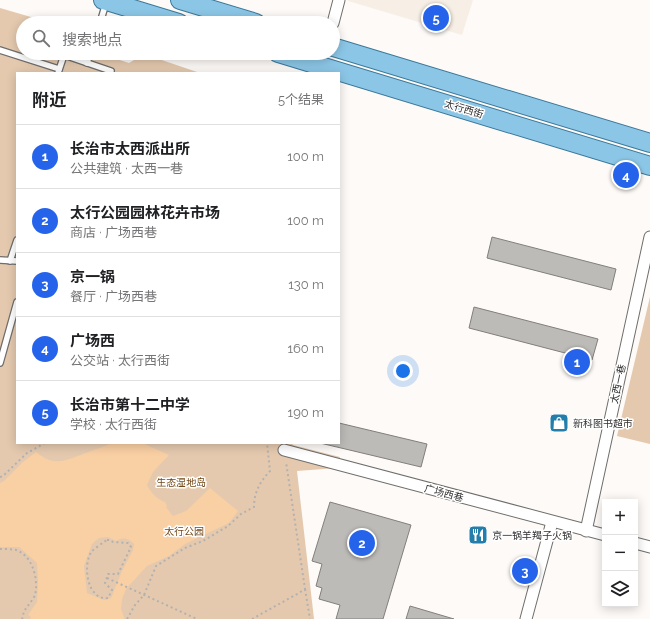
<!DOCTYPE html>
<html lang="zh">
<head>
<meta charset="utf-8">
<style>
	body { margin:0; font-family:Raleway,"Noto Sans SC",sans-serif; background:#f2f2f2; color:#202124 }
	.controls { position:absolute; right:12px; bottom:12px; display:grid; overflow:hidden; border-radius:0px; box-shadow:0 2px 10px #0003 }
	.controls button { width:36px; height:36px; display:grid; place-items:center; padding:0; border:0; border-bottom:1px solid #e0e0e0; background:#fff; color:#202124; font:20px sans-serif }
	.you { position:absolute; left:403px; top:371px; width:14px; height:14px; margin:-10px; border:3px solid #fff; border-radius:50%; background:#1a73e8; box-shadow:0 0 0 6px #1a73e833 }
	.badge { display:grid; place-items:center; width:26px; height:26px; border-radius:50%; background:#2563eb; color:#fff; font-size:13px; font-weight:700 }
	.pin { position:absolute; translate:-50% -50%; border:2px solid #fff; box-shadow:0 1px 4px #0006 }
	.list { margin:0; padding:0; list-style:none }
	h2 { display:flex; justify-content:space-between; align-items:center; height:52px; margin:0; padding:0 16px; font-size:17px }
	h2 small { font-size:13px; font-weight:400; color:#757577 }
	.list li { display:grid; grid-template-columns:26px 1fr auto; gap:12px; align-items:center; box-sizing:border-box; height:64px; padding:0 16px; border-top:1px solid #e0e0e0 }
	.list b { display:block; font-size:15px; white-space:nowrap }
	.list p { margin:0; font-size:13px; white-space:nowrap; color:#757577 }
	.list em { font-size:13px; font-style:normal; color:#757577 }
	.icon { flex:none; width:22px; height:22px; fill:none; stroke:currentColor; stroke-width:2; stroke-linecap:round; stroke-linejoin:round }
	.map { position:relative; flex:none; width:650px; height:619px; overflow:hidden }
	.search { position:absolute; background:#fff; box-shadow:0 2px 10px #0003; left:16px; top:16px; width:324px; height:44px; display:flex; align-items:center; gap:10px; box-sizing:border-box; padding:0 14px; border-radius:22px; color:#757577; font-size:15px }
	.panel { position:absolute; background:#fff; box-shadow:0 2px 10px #0003; left:16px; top:72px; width:324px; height:372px; border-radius:0px }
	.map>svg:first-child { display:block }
</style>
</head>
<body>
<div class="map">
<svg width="650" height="619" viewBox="0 0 650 619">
	<rect width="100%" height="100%" fill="#fdfaf7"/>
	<!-- built -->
	<polygon fill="#f7efe6" points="348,0 473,0 462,35 348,1"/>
	<!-- green -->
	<g fill="#e4c9ae">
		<polygon points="0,8 48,22 23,23 23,53 98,53 129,63 144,54 200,73 17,73 17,443 292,443 293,445 340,457 337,468 297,471 314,619 0,619"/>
		<polygon points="650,297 650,444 617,436"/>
	</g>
	<!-- water -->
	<path fill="#f9cfa4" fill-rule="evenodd" d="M113 443H142L169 455 153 472 147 485C151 493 157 499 165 502L167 506 166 507 173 516 186 511 210 488 238 511 229 523 185 544 169 556 147 566 126 589 122 599 121 609 124 617V619H30L31 617 28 615 37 602 38 582 37 563 19 547H0V483L4 481 23 462 36 452C54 467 64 461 83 454 93 450 103 447 113 443ZM108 537 116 541C123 537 128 538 134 544L133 550 122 571 111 598 104 600 87 593 84 566 92 544 99 538Z"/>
	<!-- building -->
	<g fill="#bdbbb8" stroke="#817f7c">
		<polygon points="492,237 616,269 611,290 487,258"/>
		<polygon points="474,307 598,339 592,360 469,328"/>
		<polygon points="339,423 427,444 421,467 320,443 339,443"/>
		<polygon points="330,502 411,525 383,619 336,619 340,605 319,599 322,588 316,586 322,564 312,561"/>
		<polygon points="410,606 454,619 406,619"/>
	</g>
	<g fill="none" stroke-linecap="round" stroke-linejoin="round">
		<defs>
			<g id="lane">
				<polyline points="100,23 106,3"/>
				<polyline points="0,50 59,69"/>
				<polyline points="87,63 90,53"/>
				<polyline points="58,73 64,55 111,71 110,73"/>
				<polyline points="0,260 17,261"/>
				<polyline points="10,261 17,240"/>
				<polyline points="0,363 17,302"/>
			</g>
			<g id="street">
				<polyline points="333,23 339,0"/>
				<polyline points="284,450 605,535"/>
				<polyline points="586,531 650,237"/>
				<polyline points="635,543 650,547"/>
				<polyline points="526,619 552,522"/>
			</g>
			<g id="primary">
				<polyline points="103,0 179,23"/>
				<polyline points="180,0 256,23"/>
				<polyline points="333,47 650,143"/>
				<polyline points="278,53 650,166"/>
			</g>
		</defs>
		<!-- lane casing -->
		<use href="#lane" stroke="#706e6c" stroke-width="8"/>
		<!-- street casing -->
		<use href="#street" stroke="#706e6c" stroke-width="13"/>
		<!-- primary casing -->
		<use href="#primary" stroke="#3a789b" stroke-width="20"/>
		<!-- path -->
		<g stroke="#b3b1af" stroke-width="2" stroke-dasharray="2 3" stroke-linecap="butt">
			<polyline points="0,477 3,476 27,453 45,443"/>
			<path d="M107 540H110L113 542 128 543 131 547 118 574H108L105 583 112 590 108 598C87 601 82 564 92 551 93 550 105 541 107 540Z"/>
			<path d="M0 549C5 549 11 549 16 550 32 555 39 579 35 595 33 600 28 605 25 610 23 613 23 616 22 619"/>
			<polyline points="107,578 197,619"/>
			<polyline points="305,589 310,619"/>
			<path d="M127 619 135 605 144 595 156 566 185 548 203 541 228 526 241 514 254 507C254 492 260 482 270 471L267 443"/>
			<polyline points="252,619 299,593 305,589 286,462"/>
		</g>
		<!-- lane -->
		<use href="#lane" stroke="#fff" stroke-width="5.5"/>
		<!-- street -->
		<use href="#street" stroke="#fff" stroke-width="11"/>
		<!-- primary -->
		<use href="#primary" stroke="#8cc6e6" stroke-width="18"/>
	</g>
	<!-- icons -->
	<defs>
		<symbol id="shop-square" viewBox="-11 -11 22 22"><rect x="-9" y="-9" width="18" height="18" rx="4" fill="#237eac" stroke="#fff"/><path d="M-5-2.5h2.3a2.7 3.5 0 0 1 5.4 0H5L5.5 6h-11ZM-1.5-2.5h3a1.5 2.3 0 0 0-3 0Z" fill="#fff"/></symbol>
		<symbol id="restaurant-square" viewBox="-11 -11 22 22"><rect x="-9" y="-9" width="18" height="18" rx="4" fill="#237eac" stroke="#fff"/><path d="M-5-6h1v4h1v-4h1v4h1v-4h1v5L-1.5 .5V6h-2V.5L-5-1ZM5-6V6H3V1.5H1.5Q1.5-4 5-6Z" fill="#fff"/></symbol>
	</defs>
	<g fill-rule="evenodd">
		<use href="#shop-square" x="548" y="412" width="22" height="22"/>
		<use href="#restaurant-square" x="467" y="524" width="22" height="22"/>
	</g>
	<g text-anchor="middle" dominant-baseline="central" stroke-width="3" stroke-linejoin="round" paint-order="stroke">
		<!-- street labels -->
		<g font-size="10" fill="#302f2e" stroke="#fff">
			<text transform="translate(464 109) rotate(17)">太行西街</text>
			<text transform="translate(618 384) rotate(-78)">太西一巷</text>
			<text transform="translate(444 493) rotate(15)">广场西巷</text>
		</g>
		<!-- poi labels -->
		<g font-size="10" fill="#302f2e" stroke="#fff" text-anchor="start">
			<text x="573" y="423">新科图书超市</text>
			<text x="492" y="535">京一锅羊羯子火锅</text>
		</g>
		<!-- park labels -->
		<g font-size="10" fill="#714818" stroke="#fff">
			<text x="181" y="482">生态湿地岛</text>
			<text x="184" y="531">太行公园</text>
		</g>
	</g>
</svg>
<div class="controls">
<button>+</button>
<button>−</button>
<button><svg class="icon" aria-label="layers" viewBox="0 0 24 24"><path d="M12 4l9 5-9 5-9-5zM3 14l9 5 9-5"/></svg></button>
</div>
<div class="you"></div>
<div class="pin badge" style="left:577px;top:362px">1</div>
<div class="pin badge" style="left:362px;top:543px">2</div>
<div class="pin badge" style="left:525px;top:571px">3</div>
<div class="pin badge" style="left:626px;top:175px">4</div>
<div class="pin badge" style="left:436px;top:18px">5</div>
<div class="search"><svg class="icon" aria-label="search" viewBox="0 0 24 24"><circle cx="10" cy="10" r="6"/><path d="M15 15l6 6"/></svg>搜索地点</div>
<section class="panel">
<h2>附近<small>5个结果</small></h2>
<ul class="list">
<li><span class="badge">1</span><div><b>长治市太西派出所</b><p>公共建筑 · 太西一巷</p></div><em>100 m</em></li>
<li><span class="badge">2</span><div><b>太行公园园林花卉市场</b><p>商店 · 广场西巷</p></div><em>100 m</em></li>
<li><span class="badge">3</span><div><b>京一锅</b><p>餐厅 · 广场西巷</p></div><em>130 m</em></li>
<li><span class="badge">4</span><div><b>广场西</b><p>公交站 · 太行西街</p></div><em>160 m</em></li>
<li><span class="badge">5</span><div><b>长治市第十二中学</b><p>学校 · 太行西街</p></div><em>190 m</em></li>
</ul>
</section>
</div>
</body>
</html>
